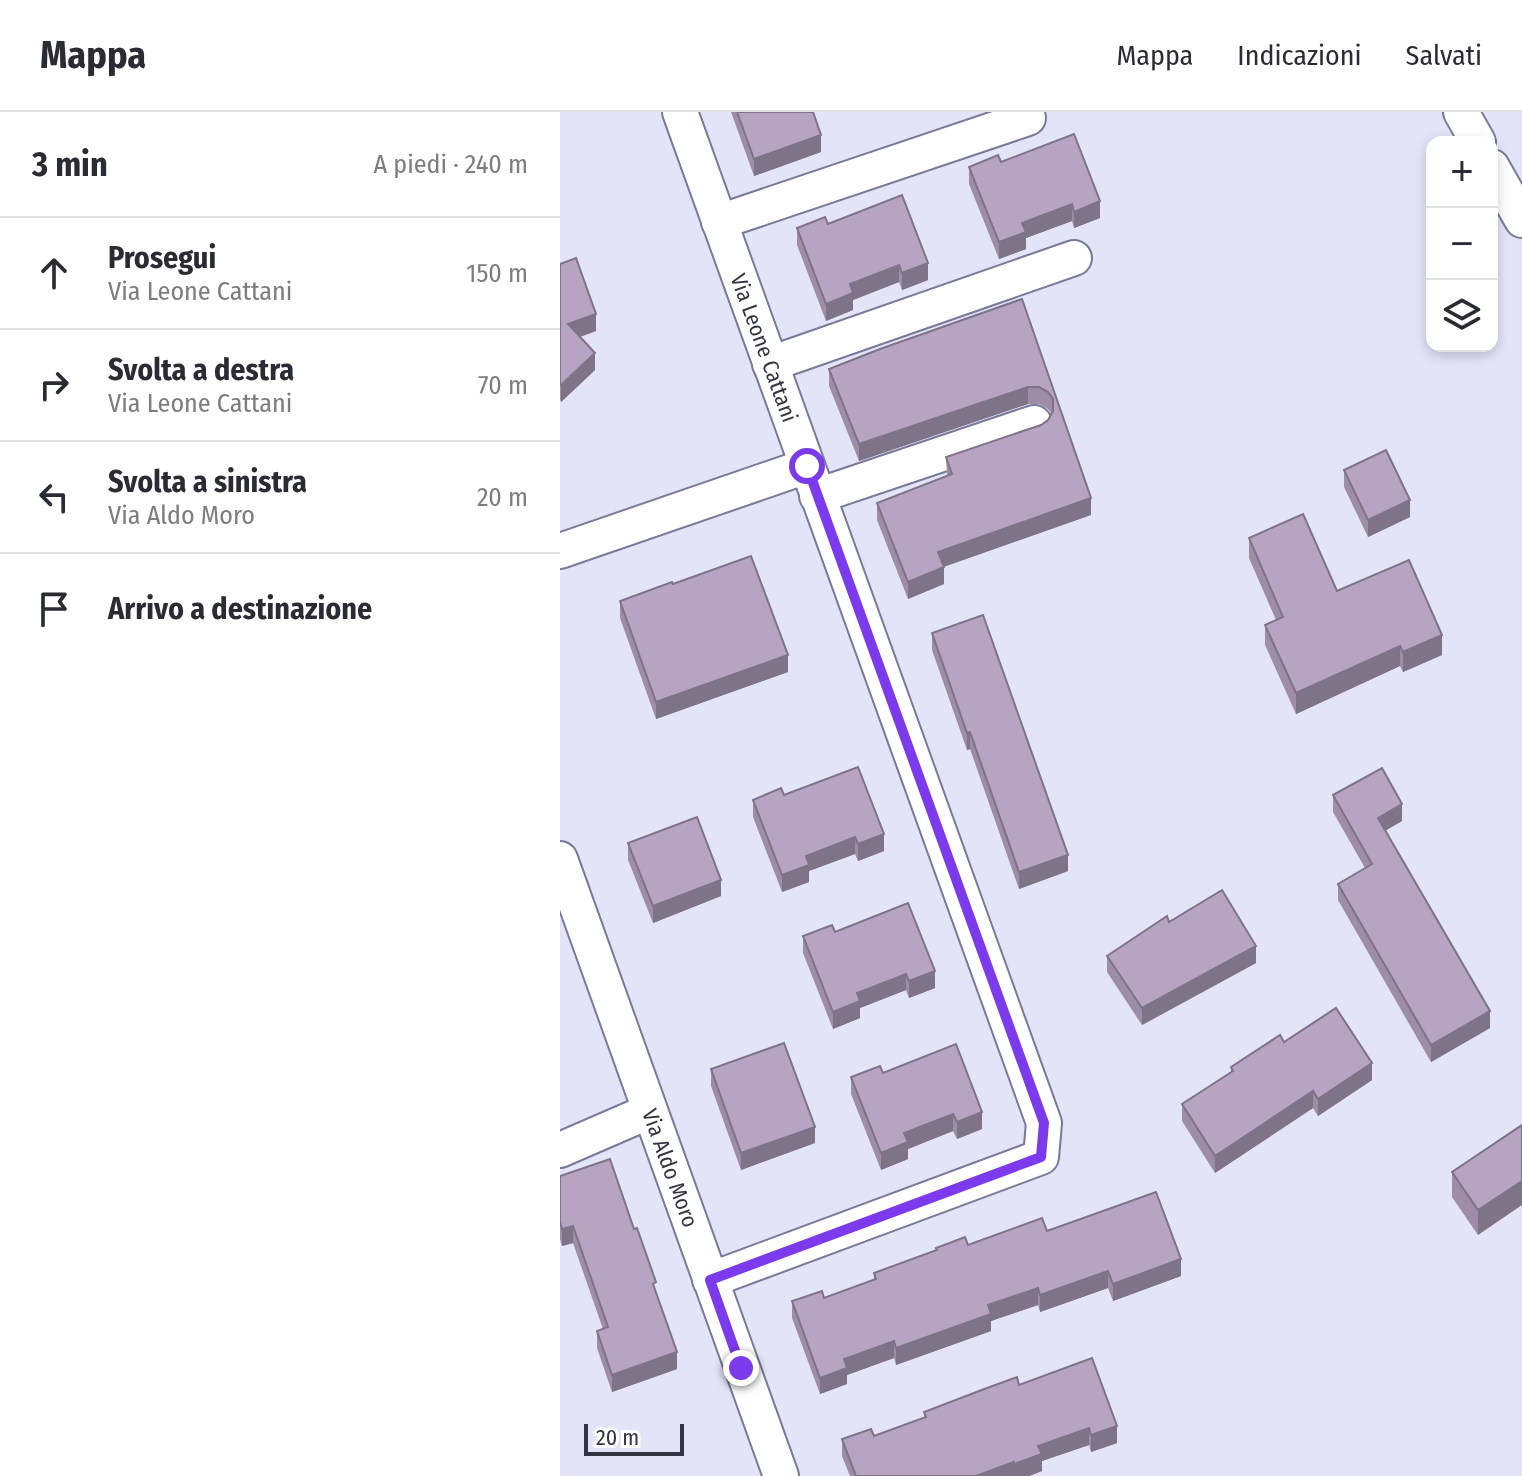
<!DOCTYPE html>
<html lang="it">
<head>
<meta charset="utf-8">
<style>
	body { margin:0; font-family:"Fira Sans Condensed",sans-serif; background:#f2f2f3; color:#2b2b33 }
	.controls { position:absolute; right:24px; top:24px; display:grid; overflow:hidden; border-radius:16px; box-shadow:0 4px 12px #0003 }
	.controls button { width:72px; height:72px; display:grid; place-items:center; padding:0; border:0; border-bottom:2px solid #e1e1e2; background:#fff; color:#2b2b33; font:40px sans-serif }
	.scale { position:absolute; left:24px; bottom:20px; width:100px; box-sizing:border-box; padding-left:8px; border:4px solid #333341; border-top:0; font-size:22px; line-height:28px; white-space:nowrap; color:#333341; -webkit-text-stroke:6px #fff; paint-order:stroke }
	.stop { position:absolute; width:24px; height:24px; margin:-18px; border:6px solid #7c3aed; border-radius:50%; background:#fff }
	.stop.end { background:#7c3aed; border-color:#fff; box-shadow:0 2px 8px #0008 }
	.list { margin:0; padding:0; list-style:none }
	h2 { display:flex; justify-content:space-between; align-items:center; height:104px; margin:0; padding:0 32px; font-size:34px }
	h2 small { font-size:26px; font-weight:400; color:#7c7c81 }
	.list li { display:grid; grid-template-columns:52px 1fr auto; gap:24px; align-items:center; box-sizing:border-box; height:112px; padding:0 32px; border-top:2px solid #e1e1e2 }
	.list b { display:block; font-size:30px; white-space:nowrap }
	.list p { margin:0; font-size:26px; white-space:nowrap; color:#7c7c81 }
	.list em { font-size:26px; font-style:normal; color:#7c7c81 }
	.icon { flex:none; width:44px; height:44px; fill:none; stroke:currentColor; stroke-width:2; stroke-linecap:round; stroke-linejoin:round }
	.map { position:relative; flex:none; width:962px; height:1364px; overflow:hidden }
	header { display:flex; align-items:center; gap:48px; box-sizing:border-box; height:112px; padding:0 40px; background:#fff; border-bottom:2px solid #e1e1e2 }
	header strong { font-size:38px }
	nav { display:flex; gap:44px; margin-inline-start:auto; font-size:28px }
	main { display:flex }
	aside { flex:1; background:#fff }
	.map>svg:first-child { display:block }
</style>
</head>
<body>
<header>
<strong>Mappa</strong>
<nav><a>Mappa</a><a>Indicazioni</a><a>Salvati</a></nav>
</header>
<main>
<aside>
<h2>3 min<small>A piedi · 240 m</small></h2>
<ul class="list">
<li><svg class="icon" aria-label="ahead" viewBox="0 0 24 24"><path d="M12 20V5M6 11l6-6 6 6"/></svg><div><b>Prosegui</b><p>Via Leone Cattani</p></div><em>150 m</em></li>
<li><svg class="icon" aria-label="right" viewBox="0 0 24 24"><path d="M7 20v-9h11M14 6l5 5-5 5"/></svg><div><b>Svolta a destra</b><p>Via Leone Cattani</p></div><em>70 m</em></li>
<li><svg class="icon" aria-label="left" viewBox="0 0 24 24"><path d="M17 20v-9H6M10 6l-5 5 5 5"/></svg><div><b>Svolta a sinistra</b><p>Via Aldo Moro</p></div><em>20 m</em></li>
<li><svg class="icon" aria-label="arrive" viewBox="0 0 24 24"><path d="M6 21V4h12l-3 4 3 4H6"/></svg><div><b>Arrivo a destinazione</b></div></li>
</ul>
</aside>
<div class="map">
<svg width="962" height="1364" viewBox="0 0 962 1364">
	<rect width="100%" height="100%" fill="#e4e4f9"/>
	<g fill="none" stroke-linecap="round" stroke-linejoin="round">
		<defs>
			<g id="minor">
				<polyline points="120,0 484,1011 481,1045 150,1168"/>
				<polyline points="901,0 918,30"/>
				<polyline points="932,55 962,108"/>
				<polyline points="159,110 468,6"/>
				<polyline points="210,252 514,146"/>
				<polyline points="257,384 474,311"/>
				<polyline points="0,439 247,354"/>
				<polyline points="0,747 221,1364"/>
				<polyline points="0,1038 90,999"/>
			</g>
		</defs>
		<!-- minor casing -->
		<use href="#minor" stroke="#797998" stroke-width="38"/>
		<!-- minor -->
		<use href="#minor" stroke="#fff" stroke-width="34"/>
	</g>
	<!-- wall -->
	<g fill="#9d8da7">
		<polygon points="171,0 253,0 261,40 194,64"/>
		<polygon points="441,50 540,106 514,116 512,109 466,126 466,137 439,147 409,72 409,55"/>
		<polygon points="268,112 368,168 342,178 339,170 293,188 293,198 266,209 237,133 237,116"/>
		<polygon points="0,152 36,219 20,225 35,258 1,290 0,288"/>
		<polygon points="462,187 531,403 384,454 384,472 348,487 317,408 317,391 387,364 386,345 481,313 488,308 492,302 488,297 479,292 468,292 299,349 269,274 269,257"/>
		<polygon points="784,358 850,405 808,425 784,375"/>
		<polygon points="689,426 777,479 882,543 843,560 840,554 736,602 705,533 705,513 716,508 689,446"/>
		<polygon points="113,472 228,560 96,607 60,506 60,489"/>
		<polygon points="372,521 508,759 459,777 410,637 407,638 372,538"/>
		<polygon points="224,683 324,739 298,749 295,742 249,759 249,770 222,780 193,705 193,688"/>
		<polygon points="773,683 842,709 825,718 930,916 871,950 778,788 778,772 805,756 773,700"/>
		<polygon points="68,731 161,784 93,811 68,748"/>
		<polygon points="609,810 696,851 582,913 547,860 547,844"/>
		<polygon points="275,820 375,876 349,886 346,878 300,896 300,906 273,917 243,841 243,824"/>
		<polygon points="724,930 812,968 758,1004 753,996 655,1061 622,1009 622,992 671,960 671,955"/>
		<polygon points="151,957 255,1031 181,1058 151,974"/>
		<polygon points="323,961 422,1017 397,1027 393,1019 348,1037 348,1047 321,1058 291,982 291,965"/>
		<polygon points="962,1013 918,1123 892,1085 892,1060"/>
		<polygon points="0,1064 96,1180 117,1257 52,1280 37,1236 37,1219 43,1217 13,1131 2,1134 0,1127"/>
		<polygon points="487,1119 621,1164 553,1189 548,1176 480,1200 478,1193 431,1209 431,1219 336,1253 334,1246 287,1263 287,1272 260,1282 232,1206 232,1189 264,1186 314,1168 314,1161 376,1139 376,1136 408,1133"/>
		<polygon points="459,1273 557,1331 531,1340 529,1333 482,1349 482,1359 469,1364 290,1364 282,1344 282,1327 314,1324 364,1306 364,1300"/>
	</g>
	<!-- shaded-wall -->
	<g fill="#7f7388">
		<polygon points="261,23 261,40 194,64 194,47"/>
		<polygon points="540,89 540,106 514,116 514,100"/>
		<polygon points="512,92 512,109 466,126 466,137 439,147 439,130 462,111"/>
		<polygon points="368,151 368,168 342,178 342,161"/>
		<polygon points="339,153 339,170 293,188 293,198 266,209 266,192 290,172"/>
		<polygon points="36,202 36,219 8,229 8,212"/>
		<polygon points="35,241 35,258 1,290 1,273"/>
		<polygon points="468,275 468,292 299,349 299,332"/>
		<polygon points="531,386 531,403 378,457 378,440"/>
		<polygon points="850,388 850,405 808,425 808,408"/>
		<polygon points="384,455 384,472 348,487 348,470"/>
		<polygon points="882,523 882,543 843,560 843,540"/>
		<polygon points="840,534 840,554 736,602 736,581"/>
		<polygon points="228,543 228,560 96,607 96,590"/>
		<polygon points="410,620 410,637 407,638 407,621"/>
		<polygon points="842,692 842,709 818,723 818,706"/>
		<polygon points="324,722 324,739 298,749 298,732"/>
		<polygon points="295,725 295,742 249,759 249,770 222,780 222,763 246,744"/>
		<polygon points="508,743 508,759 459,777 459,760"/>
		<polygon points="161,768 161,784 93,811 93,794"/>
		<polygon points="696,834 696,851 582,913 582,896"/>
		<polygon points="375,859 375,876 349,886 349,869"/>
		<polygon points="346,862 346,878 300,896 300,906 273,917 273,900 297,881"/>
		<polygon points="930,899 930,916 871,950 871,933"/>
		<polygon points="812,951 812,968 758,1004 758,987"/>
		<polygon points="753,979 753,996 655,1061 655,1044"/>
		<polygon points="422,1000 422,1017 397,1027 397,1010"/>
		<polygon points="393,1002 393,1019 348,1037 348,1047 321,1058 321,1041 344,1021"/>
		<polygon points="255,1015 255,1031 181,1058 181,1041"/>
		<polygon points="962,1069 962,1093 918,1123 918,1098"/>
		<polygon points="13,1114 13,1131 2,1134 2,1117"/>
		<polygon points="621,1147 621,1164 553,1189 553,1172"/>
		<polygon points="548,1159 548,1176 480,1200 480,1183"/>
		<polygon points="478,1176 478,1193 431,1209 431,1219 336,1253 336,1236 428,1193"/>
		<polygon points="334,1229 334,1246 287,1263 287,1272 260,1282 260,1266 284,1247"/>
		<polygon points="117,1240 117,1257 52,1280 52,1263"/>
		<polygon points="557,1314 557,1331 531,1340 531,1323"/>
		<polygon points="529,1316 529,1333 482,1349 482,1359 469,1364 454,1364 454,1352 478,1334"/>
		<polygon points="454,1350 454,1364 416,1364"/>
	</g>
	<!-- building -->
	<g fill="#b6a4c2" stroke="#7f7388" stroke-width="2">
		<polygon points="177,0 253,0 261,23 194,47"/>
		<polygon points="514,22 540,89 514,100 512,92 462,111 466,120 439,130 409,55 438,43 441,50"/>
		<polygon points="342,83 368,151 342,161 339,153 290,172 293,181 266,192 237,116 265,105 268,112"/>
		<polygon points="16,146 36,202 8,212 35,241 1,273 0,272 0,152"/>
		<polygon points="462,187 531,386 378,440 384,455 348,470 317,391 392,362 386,345 481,313 488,308 493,299 493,287 488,280 479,275 468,275 299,332 269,257 320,237"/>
		<polygon points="826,338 850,388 808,408 784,358"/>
		<polygon points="743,402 777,479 849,448 882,523 843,540 840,534 736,581 705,513 723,505 689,426"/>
		<polygon points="191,444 228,543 96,590 60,489 112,470 113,472"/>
		<polygon points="423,503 508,743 459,760 410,620 407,621 372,521"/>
		<polygon points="298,655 324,722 298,732 295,725 246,744 249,753 222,763 193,688 221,676 224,683"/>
		<polygon points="822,656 842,692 818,706 930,899 871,933 778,772 812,752 773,683"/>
		<polygon points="137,705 161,768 93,794 68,731"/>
		<polygon points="662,778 696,834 582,896 547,844 607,804 609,810"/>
		<polygon points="348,791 375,859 349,869 346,862 297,881 300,889 273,900 243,824 272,813 275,820"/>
		<polygon points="776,896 812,951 758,987 753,979 655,1044 622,992 673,959 671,955 720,923 724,930"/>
		<polygon points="224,931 255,1015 181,1041 151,957"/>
		<polygon points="396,932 422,1000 397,1010 393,1002 344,1021 348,1030 321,1041 291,965 320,954 323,961"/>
		<polygon points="962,1013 962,1069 918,1098 892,1060"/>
		<polygon points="50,1047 74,1117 77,1116 96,1170 93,1172 117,1240 52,1263 37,1219 48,1215 13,1114 2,1117 0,1110 0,1064"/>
		<polygon points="596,1080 621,1147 553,1172 548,1159 480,1183 478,1176 428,1193 431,1202 336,1236 334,1229 284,1247 287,1256 260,1266 232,1189 262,1179 264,1186 316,1167 314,1161 377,1138 376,1136 405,1125 408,1133 482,1106 487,1119"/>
		<polygon points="532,1246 557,1314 531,1323 529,1316 478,1334 482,1342 454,1352 454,1350 416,1364 296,1364 282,1327 311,1317 314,1324 366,1305 364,1300 427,1276 457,1265 459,1273"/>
	</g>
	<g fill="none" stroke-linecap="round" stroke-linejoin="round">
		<!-- route -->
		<polyline stroke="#7c3aed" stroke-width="10" points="181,1256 150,1168 481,1045 484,1011 247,354"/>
	</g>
	<g text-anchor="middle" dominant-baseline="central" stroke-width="7" stroke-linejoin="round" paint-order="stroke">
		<!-- street labels -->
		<g font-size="22" fill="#333341" stroke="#fff">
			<text transform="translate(204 236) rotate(70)">Via Leone Cattani</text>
			<text transform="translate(110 1056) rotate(70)">Via Aldo Moro</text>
		</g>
	</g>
</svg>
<div class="controls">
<button>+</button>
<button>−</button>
<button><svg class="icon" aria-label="layers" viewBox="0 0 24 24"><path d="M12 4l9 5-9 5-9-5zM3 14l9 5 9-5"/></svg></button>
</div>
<div class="scale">20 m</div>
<div class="stop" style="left:247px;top:354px"></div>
<div class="stop end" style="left:181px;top:1256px"></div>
</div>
</main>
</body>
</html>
